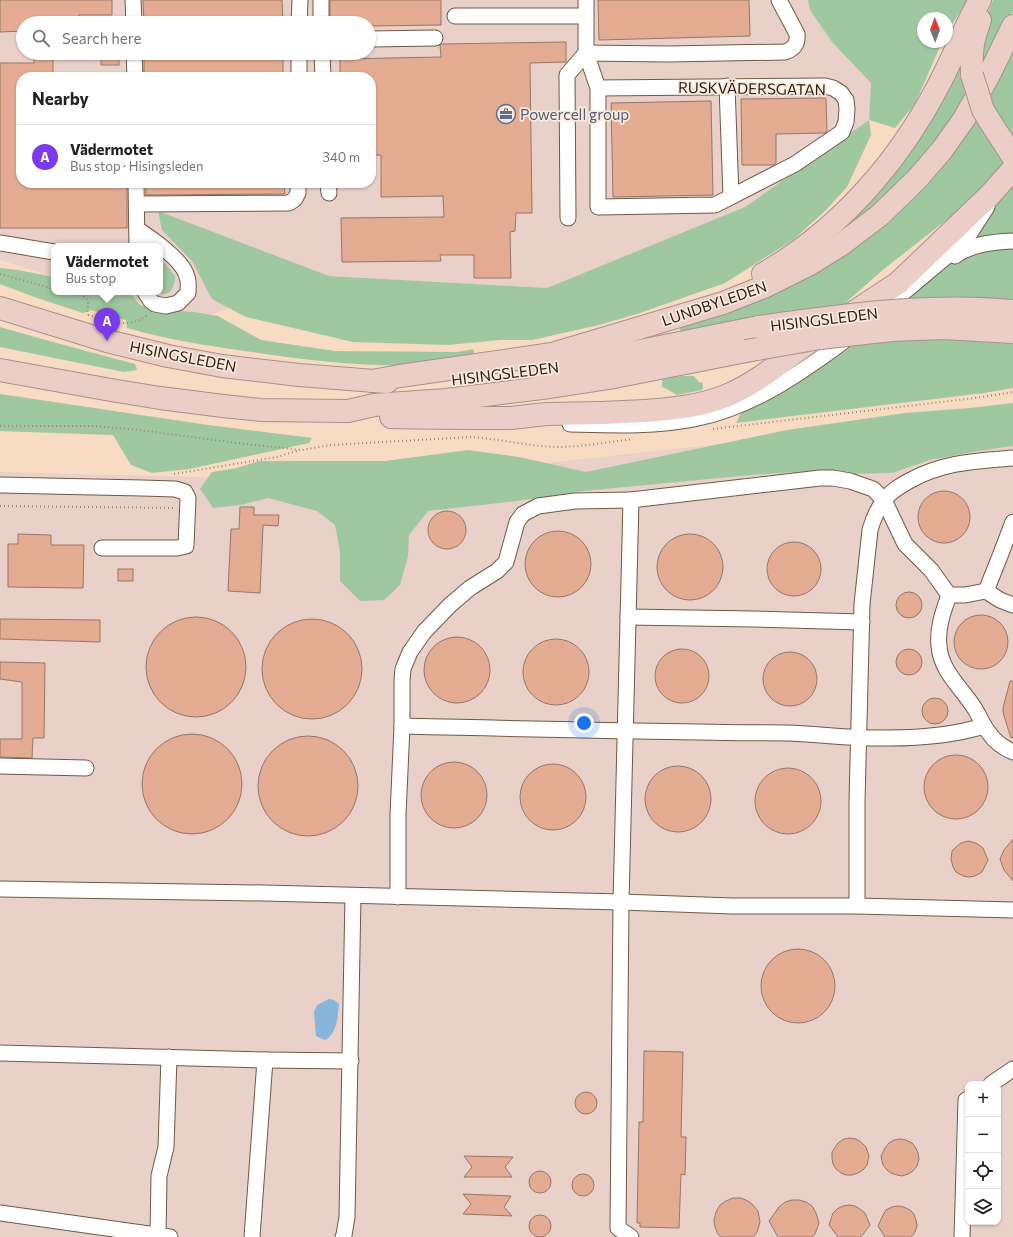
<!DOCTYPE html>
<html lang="en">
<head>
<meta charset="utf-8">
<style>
	body { margin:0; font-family:Commissioner,sans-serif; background:#f2f2f2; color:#202124 }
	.controls { position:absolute; right:12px; bottom:12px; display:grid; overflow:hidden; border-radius:8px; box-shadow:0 1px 3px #0004 }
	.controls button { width:36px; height:36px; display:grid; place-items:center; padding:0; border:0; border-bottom:1px solid #e0e0e0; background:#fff; color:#202124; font:20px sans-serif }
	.compass { position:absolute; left:917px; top:12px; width:36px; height:36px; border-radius:50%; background:#fff; box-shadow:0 1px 3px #0004; rotate:359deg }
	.you { position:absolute; left:584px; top:723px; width:14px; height:14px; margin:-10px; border:3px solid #fff; border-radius:50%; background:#1a73e8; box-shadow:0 0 0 6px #1a73e833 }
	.badge { display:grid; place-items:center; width:26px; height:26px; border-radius:50%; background:#7c3aed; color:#fff; font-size:13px; font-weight:700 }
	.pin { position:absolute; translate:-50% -33px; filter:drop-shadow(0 1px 2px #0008) }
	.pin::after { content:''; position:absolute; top:21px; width:14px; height:12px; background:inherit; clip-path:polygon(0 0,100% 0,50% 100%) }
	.popup { position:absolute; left:51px; top:243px; width:112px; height:52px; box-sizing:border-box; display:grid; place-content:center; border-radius:8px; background:#fff; filter:drop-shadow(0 1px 3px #0005); font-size:13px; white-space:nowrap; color:#757577 }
	.popup b { font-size:15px; color:#202124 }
	.popup::after { content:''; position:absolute; left:50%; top:100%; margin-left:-8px; border:8px solid transparent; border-top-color:#fff }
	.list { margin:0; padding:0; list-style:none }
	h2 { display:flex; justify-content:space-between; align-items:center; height:52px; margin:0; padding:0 16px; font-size:17px }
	h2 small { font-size:13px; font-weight:400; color:#757577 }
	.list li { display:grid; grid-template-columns:26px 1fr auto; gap:12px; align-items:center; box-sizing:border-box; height:64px; padding:0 16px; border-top:1px solid #e0e0e0 }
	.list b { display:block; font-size:15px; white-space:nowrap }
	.list p { margin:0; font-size:13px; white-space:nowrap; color:#757577 }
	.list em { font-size:13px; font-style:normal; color:#757577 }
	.icon { flex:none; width:22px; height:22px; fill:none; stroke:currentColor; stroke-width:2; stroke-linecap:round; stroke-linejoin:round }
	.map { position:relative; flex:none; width:1013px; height:1237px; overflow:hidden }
	.search { position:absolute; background:#fff; box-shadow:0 1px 3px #0004; left:16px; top:16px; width:360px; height:44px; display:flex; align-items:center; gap:10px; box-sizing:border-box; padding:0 14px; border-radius:22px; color:#757577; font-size:15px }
	.panel { position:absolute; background:#fff; box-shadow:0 1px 3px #0004; left:16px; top:72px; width:360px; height:116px; border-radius:16px }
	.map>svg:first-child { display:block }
</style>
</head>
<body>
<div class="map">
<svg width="1013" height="1237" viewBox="0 0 1013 1237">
	<rect width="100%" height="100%" fill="#f7dbc3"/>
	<!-- industrial -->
	<g fill="#e9d0c9" fill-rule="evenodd">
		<path d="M0 0H808L810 10 832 42 871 83 869 120 745 207 547 288 329 276 194 320 104 292H160V246H54V277L0 260ZM23 23H369V53H23ZM21 77H371V183H21Z"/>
		<path d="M1013 412V1237H0V472L197 477 527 465ZM968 1084H998V1222H968Z"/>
	</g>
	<!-- green -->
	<g fill="#9fc8a1">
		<polygon points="808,0 968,0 947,32 947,18 923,18 923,42 942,42 915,104 895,128 869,120 871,135 847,187 826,210 793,240 725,283 637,314 599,325 532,340 500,340 447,345 353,342 246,317 212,299 192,261 162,230 158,211 329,276 547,288 745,207 869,120 871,83 832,42 810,10"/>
		<polygon points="993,0 1013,0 1013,11 989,62 979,69 986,17"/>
		<polygon points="1013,38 1013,144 987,102"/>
		<polygon points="964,44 969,86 964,108 881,207 795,260 822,241"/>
		<polygon points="977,110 1009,161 968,203 884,269 843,305 681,333 679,323 799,279"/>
		<polygon points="1013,181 1013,235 942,252 986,216"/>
		<polygon points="1013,248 1013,301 948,297 900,300 902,297 954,261 983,251"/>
		<path d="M160 257 175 276C175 287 170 299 156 292H160Z"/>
		<path d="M0 268 18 270 54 277V292H130L139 304 157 312 169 313 177 311 194 312 218 316 261 340 335 351 458 352 473 349 474 352 473 361C400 371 325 363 252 352 210 346 168 340 127 328L126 320 91 310 83 313 37 298 0 284Z"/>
		<polygon points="0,327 53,342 135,364 137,370 124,372 0,347"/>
		<polygon points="931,338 1013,340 1013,388 984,393 736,423 742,411 763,402 784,391 802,380 853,346 885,342"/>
		<polygon points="683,376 694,376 700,383 702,382 703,386 702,390 677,395 667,389 662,387 662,380 668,378"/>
		<polygon points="0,394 208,425 312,438 309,443 189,469 152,473 131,465 113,435 0,431"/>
		<polygon points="1013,403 1013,446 978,451 930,460 892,473 849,474 826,470 751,475 584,491 517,501 428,511 409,535 408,556 400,585 384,600 360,601 340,581 340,552 335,525 317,511 268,498 241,505 213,508 200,489 212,472 237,468 259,461 385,461 468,450 519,457 586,472 787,430 905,413 970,408"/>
	</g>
	<!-- water -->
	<path fill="#88b5db" d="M329 999 334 1000 339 1004C338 1016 337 1034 325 1040L316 1036 314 1012 317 1005Z"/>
	<!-- building -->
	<g fill="#e3ac93" stroke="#957668">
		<polygon points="0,0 112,0 112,15 79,15 79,23 23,23 23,31 0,32"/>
		<polygon points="143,0 282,0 283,23 144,23"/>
		<polygon points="330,0 441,0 441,25 369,26 369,23 330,23"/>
		<polygon points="598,0 749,0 750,36 599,40"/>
		<polygon points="566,42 566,62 530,63 532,213 516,213 515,231 510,232 511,278 474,278 474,255 440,255 441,261 342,262 341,218 444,217 443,196 381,197 381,155 371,155 371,77 340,77 340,59 441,57 440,45 442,44"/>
		<polygon points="34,53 53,53 53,77 21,77 21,183 127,183 127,228 0,228 0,63 34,63"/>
		<rect x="101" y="53" width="18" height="12"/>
		<rect x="144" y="53" width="139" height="24"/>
		<polygon points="826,98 827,131 825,133 776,134 776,163 773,165 742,165 741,99"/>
		<polygon points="711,101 713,195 613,197 611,103"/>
		<polygon points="146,183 284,183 285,194 146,195"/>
		<circle cx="944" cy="517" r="26"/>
		<polygon points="240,507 254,507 254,515 279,515 278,526 263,525 260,593 228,591 231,529 239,529"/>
		<circle cx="447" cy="530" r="19"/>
		<circle cx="558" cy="564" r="33"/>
		<polygon points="18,534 51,535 51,545 84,545 83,588 8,587 8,544 18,544"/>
		<circle cx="690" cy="567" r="33"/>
		<circle cx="794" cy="569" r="27"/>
		<rect x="118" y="569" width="15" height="12"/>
		<circle cx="909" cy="605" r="13"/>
		<circle cx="981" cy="642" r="27"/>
		<circle cx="196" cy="667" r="50"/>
		<circle cx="312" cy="669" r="50"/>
		<polygon points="0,619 100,620 100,642 0,639"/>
		<circle cx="457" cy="670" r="33"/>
		<circle cx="556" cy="672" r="33"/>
		<circle cx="909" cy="662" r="13"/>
		<circle cx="682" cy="676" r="27"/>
		<circle cx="790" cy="679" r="27"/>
		<polygon points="0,662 45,663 44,738 33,738 32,758 0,757 0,739 22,739 22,682 0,679"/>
		<polygon points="1010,681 1013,681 1013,737 1011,738 1004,716 1003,710 1004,704"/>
		<circle cx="935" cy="711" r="13"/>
		<circle cx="192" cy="784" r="50"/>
		<circle cx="308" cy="786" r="50"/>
		<circle cx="956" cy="787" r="32"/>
		<circle cx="454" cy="795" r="33"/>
		<circle cx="553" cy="797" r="33"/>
		<circle cx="678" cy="799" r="33"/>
		<circle cx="788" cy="801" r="33"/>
		<polygon points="1013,839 1013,881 1004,870 1000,859 1004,850"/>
		<polygon points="968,841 976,843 983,848 988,860 982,872 975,876 969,877 963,876 956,872 953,867 951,859 952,851 956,847 961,843"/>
		<circle cx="798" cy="986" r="37"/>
		<polygon points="644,1051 683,1052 681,1137 686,1137 685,1175 681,1174 679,1228 640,1227 640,1223 637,1223 639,1122 643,1122"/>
		<circle cx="586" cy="1103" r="11"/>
		<polygon points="850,1138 856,1139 861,1142 866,1147 869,1156 867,1165 863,1170 858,1173 852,1175 846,1175 841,1173 836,1169 833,1164 832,1158 832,1152 838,1143 844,1139"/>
		<polygon points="900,1139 906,1140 912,1143 916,1148 918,1153 919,1159 917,1166 913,1171 908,1174 902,1176 897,1175 891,1173 887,1170 883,1165 881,1156 885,1148 889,1143 894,1140"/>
		<polygon points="464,1156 513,1157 505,1167 512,1177 464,1177 472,1167"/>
		<circle cx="540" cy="1182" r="11"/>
		<circle cx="583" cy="1185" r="11"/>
		<polygon points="463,1194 511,1196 504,1207 512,1216 463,1214 471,1204"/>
		<polygon points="733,1198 741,1198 748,1201 753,1205 758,1211 760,1222 757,1232 753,1237 721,1237 718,1234 715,1227 714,1220 716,1212 720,1205 726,1201"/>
		<polygon points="792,1200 799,1200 806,1202 812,1206 816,1213 819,1223 815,1234 812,1237 778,1237 769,1221 779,1207 785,1202"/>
		<polygon points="849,1205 855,1206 860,1209 865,1213 870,1225 861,1237 838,1237 829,1225 833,1213 837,1209 843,1206"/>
		<polygon points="898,1206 904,1207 910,1210 914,1214 916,1220 917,1226 915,1232 911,1237 885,1237 878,1226 883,1215 886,1210 892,1207"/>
		<circle cx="540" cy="1226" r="11"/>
	</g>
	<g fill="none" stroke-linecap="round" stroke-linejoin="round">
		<defs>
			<g id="minor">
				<polyline points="133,0 134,23"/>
				<polyline points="321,0 321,23"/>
				<polyline points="586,0 586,53 598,88 598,207 715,205 795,164 842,132 846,122 847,109 846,100 841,93 833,88 825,86 598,88"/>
				<polyline points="455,16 586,16"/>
				<polyline points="299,23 300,0"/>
				<polyline points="369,39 435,38"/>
				<polyline points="134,53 135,77"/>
				<polyline points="322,53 323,77"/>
				<polyline points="299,77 299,53"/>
				<polyline points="727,86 731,196"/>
				<polyline points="136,183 137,246"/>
				<polyline points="328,183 329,193"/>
				<polyline points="137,204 289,203 295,199 298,193 298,183"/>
				<path d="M568 218 567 75 586 53 668 54 785 52C794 49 798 44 797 34L779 0"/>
				<path d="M137 229C151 238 184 261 187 277 189 281 188 287 188 293L178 303 166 306 155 304 151 301 145 292"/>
				<polyline points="0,243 54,252"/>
				<path d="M955 256C971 244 993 242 1013 241"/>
				<polyline points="879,313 965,241 987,207"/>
				<path d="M570 424C611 425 654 427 694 419 754 407 804 371 851 336"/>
				<polyline points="0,485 142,488 175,489 185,492 188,498 186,546 177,548 102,548"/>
				<polyline points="986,591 1000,556 1013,522"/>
				<path d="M949 595C943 612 937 628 939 646 941 672 962 688 975 709 980 717 983 726 989 733 995 742 1004 748 1013 752"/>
				<polyline points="628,617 754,619 862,622"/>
				<path d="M402 726C530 729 658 732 786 733 820 734 854 739 889 738 921 738 954 735 984 726"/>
				<polyline points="0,766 86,768"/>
				<polyline points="0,889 264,893 621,902 732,906 857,906 1013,910"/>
				<polyline points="398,897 398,815 402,726 402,681 403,669 410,652 424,632 450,605 470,588 497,571 506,562 517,522 523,514 538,506 575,501 631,500"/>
				<path d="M857 906V802L862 604 870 530C873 519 878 508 885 499 891 491 900 486 909 481 943 462 975 461 1013 458"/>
				<polyline points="0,1053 265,1060 351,1061"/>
				<polyline points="991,1084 1013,1069"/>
				<polyline points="0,1213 170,1237"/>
				<polyline points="158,1235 159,1176 166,1147 169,1057"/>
				<polyline points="252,1237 265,1060"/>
				<polyline points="343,1237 344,1235 347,1217 353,896"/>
				<polyline points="631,1237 618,1228 621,902 631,500 820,478 833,478 850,481 873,489 884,500 905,544 931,570 949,595 965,595 986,591 1000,600 1013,605"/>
				<polyline points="962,1237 966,1100 968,1099"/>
			</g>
			<g id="highway">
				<path d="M972 75C971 52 972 41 980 20"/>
				<path d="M763 274C838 231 897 164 937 88 953 59 964 28 980 0"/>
				<polyline points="0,308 107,341 168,356 222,366 299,375 387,382"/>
				<polyline points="845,318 898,283 990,195 1013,169"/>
				<polyline points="0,370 111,390 160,398 223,406 261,410 348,411 374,405 446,400 550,387 609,378 746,351"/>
				<polyline points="542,370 605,358 759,327"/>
				<polyline points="372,381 400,376 552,354 723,303 766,286 810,264 842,244 880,215 917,179 942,150 964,119 989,75 1013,26"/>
				<path d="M391 417C430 418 470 418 509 418 522 417 535 415 548 414 581 414 613 413 645 411 673 409 702 406 728 395 761 381 787 356 817 337"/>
			</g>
		</defs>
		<!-- minor casing -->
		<use href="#minor" stroke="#705944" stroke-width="17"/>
		<!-- highway casing -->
		<use href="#highway" stroke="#a79089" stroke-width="24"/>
		<!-- path -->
		<g stroke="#9b8776" stroke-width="2" stroke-dasharray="1 3" stroke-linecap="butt">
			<polyline points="0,274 54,289"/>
			<path d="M68 292C75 294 86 294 88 302 88 306 87 311 88 315"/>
			<path d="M88 315C108 320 130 330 147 315"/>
			<path d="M0 426H93L139 430 237 443 302 450 330 445 471 437C501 439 531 447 562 447 586 446 610 442 633 439"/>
			<polyline points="713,429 975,398 1013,392"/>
			<polyline points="174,474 277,457 300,450"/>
			<polyline points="0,506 175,508"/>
		</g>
		<!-- minor -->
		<use href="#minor" stroke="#fff" stroke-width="15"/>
		<!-- highway -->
		<use href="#highway" stroke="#eccec8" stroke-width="22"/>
		<defs>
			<g id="highway-bridge">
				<polyline points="972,75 983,110 991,123 1013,157"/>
				<path d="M759 327C843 315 928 303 1013 311"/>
				<polyline points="746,351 820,338 892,330 943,328 1013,332"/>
			</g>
		</defs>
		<!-- highway-bridge casing -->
		<use href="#highway-bridge" stroke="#a79089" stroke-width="24" stroke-linecap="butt"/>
		<!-- highway-bridge -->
		<use href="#highway-bridge" stroke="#eccec8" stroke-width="22"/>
	</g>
	<!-- icons -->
	<defs>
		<symbol id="office-ring" viewBox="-11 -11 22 22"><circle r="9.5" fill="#fbeadc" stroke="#5c6f8a" stroke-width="1.5"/><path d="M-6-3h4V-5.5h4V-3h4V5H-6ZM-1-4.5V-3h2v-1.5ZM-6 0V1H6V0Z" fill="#5c6f8a"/></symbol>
	</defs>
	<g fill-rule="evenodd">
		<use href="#office-ring" x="495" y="103" width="22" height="22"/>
	</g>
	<g text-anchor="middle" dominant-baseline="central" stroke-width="3.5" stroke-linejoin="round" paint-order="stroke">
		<!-- street labels -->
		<g font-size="15" fill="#281e15" stroke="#fbeadc">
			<text transform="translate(752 88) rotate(1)">RUSKVÄDERSGATAN</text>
			<text transform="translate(714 303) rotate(-19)">LUNDBYLEDEN</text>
			<text transform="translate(824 319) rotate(-7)">HISINGSLEDEN</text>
			<text transform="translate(183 356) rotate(11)">HISINGSLEDEN</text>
			<text transform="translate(505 373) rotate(-7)">HISINGSLEDEN</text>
		</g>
		<!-- service labels -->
		<g font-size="15" fill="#4e5e75" stroke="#fbeadc" text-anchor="start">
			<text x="520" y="114">Powercell group</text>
		</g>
	</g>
</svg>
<div class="controls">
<button>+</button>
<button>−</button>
<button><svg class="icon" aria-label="locate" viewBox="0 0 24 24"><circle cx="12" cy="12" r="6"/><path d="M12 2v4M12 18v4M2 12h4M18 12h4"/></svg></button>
<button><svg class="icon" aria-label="layers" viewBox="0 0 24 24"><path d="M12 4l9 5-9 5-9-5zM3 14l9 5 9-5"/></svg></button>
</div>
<svg class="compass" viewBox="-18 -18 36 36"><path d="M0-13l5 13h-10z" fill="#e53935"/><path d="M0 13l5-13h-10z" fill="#757577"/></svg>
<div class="you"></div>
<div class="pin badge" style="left:107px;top:341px">A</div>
<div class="popup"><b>Vädermotet</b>Bus stop</div>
<div class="search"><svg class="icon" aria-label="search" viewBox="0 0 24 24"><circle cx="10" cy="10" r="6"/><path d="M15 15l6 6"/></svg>Search here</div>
<section class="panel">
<h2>Nearby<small></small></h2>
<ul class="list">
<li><span class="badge">A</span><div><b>Vädermotet</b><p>Bus stop · Hisingsleden</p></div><em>340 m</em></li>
</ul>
</section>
</div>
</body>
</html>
